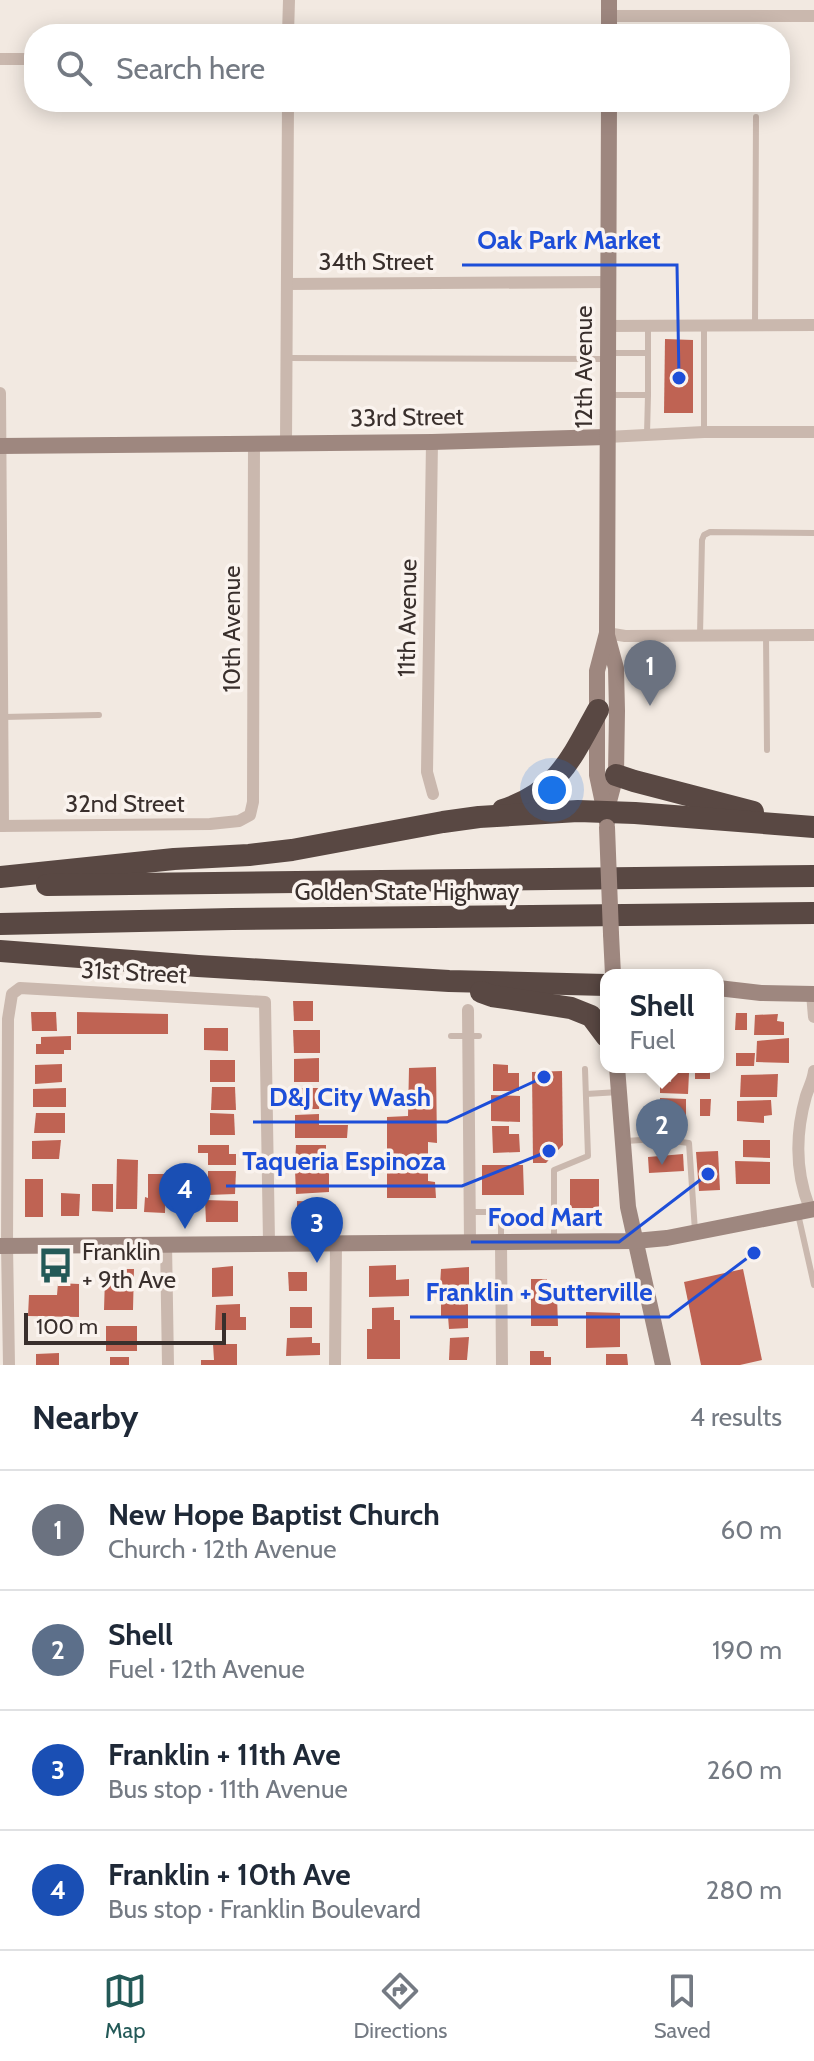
<!DOCTYPE html>
<html lang="en">
<head>
<meta charset="utf-8">
<style>
	body { margin:0; font-family:Cabin,sans-serif; background:#f6f6f7; color:#1f2937 }
	.scale { position:absolute; left:24px; bottom:20px; width:202px; box-sizing:border-box; padding-left:8px; border:4px solid #392f2c; border-top:0; font-size:22px; line-height:28px; white-space:nowrap; color:#392f2c; -webkit-text-stroke:6px #faf3ee; paint-order:stroke }
	.you { position:absolute; left:552px; top:790px; width:28px; height:28px; margin:-20px; border:6px solid #fff; border-radius:50%; background:#1a73e8; box-shadow:0 0 0 12px #1a73e833 }
	.badge { display:grid; place-items:center; width:52px; height:52px; border-radius:50%; background:#235957; color:#fff; font-size:26px; font-weight:700 }
	.pin { position:absolute; translate:-50% -66px; filter:drop-shadow(0 2px 4px #0008) }
	.pin::after { content:''; position:absolute; top:42px; width:28px; height:24px; background:inherit; clip-path:polygon(0 0,100% 0,50% 100%) }
	.popup { position:absolute; left:600px; top:969px; width:124px; height:104px; box-sizing:border-box; display:grid; place-content:center; border-radius:16px; background:#fff; filter:drop-shadow(0 2px 6px #0005); font-size:26px; white-space:nowrap; color:#747a83 }
	.popup b { font-size:30px; color:#1f2937 }
	.popup::after { content:''; position:absolute; left:50%; top:100%; margin-left:-16px; border:16px solid transparent; border-top-color:#fff }
	.list { margin:0; padding:0; list-style:none }
	h2 { display:flex; justify-content:space-between; align-items:center; height:104px; margin:0; padding:0 32px; font-size:34px }
	h2 small { font-size:26px; font-weight:400; color:#747a83 }
	.list li { display:grid; grid-template-columns:52px 1fr auto; gap:24px; align-items:center; box-sizing:border-box; height:120px; padding:0 32px; border-top:2px solid #e0e1e3 }
	.list b { display:block; font-size:30px; white-space:nowrap }
	.list p { margin:0; font-size:26px; white-space:nowrap; color:#747a83 }
	.list em { font-size:26px; font-style:normal; color:#747a83 }
	.icon { flex:none; width:44px; height:44px; fill:none; stroke:currentColor; stroke-width:2; stroke-linecap:round; stroke-linejoin:round }
	.map { position:relative; flex:none; width:814px; height:1365px; overflow:hidden }
	.search { position:absolute; background:#fff; box-shadow:0 4px 20px #0003; left:24px; right:24px; top:24px; height:88px; display:flex; align-items:center; gap:20px; box-sizing:border-box; padding:0 28px; border-radius:32px; color:#747a83; font-size:30px }
	.sheet { height:584px; background:#fff }
	nav { display:flex; justify-content:space-around; align-items:center; box-sizing:border-box; height:112px; border-top:2px solid #e0e1e3; background:#fff; font-size:22px; color:#747a83 }
	nav a { display:grid; justify-items:center; gap:4px }
	nav .on { color:#235957 }
	.map>svg:first-child { display:block }
</style>
</head>
<body>
<div class="map">
<svg width="814" height="1365" viewBox="0 0 814 1365">
	<rect width="100%" height="100%" fill="#f2e9e1"/>
	<!-- building -->
	<g fill="#bf6353">
		<polygon points="665,339 693,340 693,413 664,413"/>
		<polygon points="293,1001 313,1001 313,1021 294,1021"/>
		<polygon points="31,1012 56,1012 57,1031 32,1031"/>
		<polygon points="77,1012 168,1014 168,1034 77,1034"/>
		<polygon points="736,1013 747,1013 747,1030 735,1030"/>
		<polygon points="778,1014 777,1021 784,1022 784,1035 754,1035 755,1015"/>
		<polygon points="204,1028 228,1028 228,1051 204,1050"/>
		<polygon points="293,1030 320,1030 320,1053 294,1053"/>
		<polygon points="71,1036 71,1050 64,1050 64,1054 36,1054 36,1044 41,1044 41,1037"/>
		<polygon points="789,1038 789,1063 756,1062 757,1041"/>
		<polygon points="736,1053 755,1053 754,1066 736,1066"/>
		<polygon points="319,1058 319,1082 294,1082 294,1059"/>
		<rect x="210" y="1060" width="25" height="22"/>
		<polygon points="62,1064 62,1082 35,1084 35,1065"/>
		<polygon points="493,1064 508,1065 508,1073 519,1073 519,1091 493,1091"/>
		<polygon points="436,1067 437,1143 428,1142 428,1181 435,1182 436,1198 387,1198 387,1117 408,1116 409,1068"/>
		<rect x="695" y="1067" width="15" height="12"/>
		<polygon points="562,1071 563,1145 546,1163 533,1163 532,1072"/>
		<polygon points="672,1072 689,1073 688,1094 660,1093 660,1081 671,1082"/>
		<polygon points="778,1074 777,1097 740,1097 741,1075"/>
		<polygon points="212,1087 235,1087 236,1110 211,1110"/>
		<polygon points="66,1088 66,1107 33,1107 33,1089"/>
		<polygon points="295,1088 320,1088 319,1109 295,1109"/>
		<polygon points="491,1095 520,1096 520,1122 491,1121"/>
		<polygon points="660,1098 686,1099 686,1124 660,1123"/>
		<polygon points="700,1099 711,1099 710,1116 700,1116"/>
		<polygon points="771,1100 772,1115 764,1116 764,1123 737,1121 737,1101"/>
		<polygon points="36,1113 65,1113 65,1133 34,1133"/>
		<polygon points="210,1113 234,1114 235,1135 210,1135"/>
		<polygon points="319,1114 319,1125 348,1125 347,1138 295,1138 295,1115"/>
		<polygon points="492,1126 509,1126 509,1134 519,1134 520,1152 493,1153"/>
		<polygon points="61,1140 59,1159 32,1159 32,1141"/>
		<polygon points="743,1140 770,1140 770,1158 743,1157"/>
		<polygon points="198,1145 229,1145 229,1154 236,1154 236,1165 208,1165 208,1153 198,1153"/>
		<polygon points="296,1145 326,1145 326,1166 295,1165"/>
		<polygon points="718,1151 720,1190 699,1191 696,1152"/>
		<polygon points="683,1154 684,1171 649,1173 648,1157"/>
		<polygon points="117,1159 138,1160 137,1209 116,1209"/>
		<polygon points="735,1161 770,1162 770,1184 736,1184"/>
		<polygon points="482,1165 523,1165 524,1195 482,1195"/>
		<polygon points="329,1169 329,1192 296,1194 295,1170"/>
		<polygon points="208,1171 236,1171 235,1194 208,1195"/>
		<polygon points="148,1174 166,1174 165,1213 144,1212 145,1197 148,1198"/>
		<rect x="25" y="1179" width="18" height="38"/>
		<rect x="570" y="1179" width="29" height="29"/>
		<polygon points="92,1184 113,1184 113,1212 92,1211"/>
		<polygon points="61,1193 80,1194 79,1216 61,1216"/>
		<polygon points="205,1200 238,1201 238,1222 206,1222"/>
		<polygon points="297,1201 324,1202 325,1222 297,1222"/>
		<polygon points="396,1265 396,1280 409,1279 409,1296 369,1297 369,1266"/>
		<polygon points="233,1266 233,1296 212,1297 212,1268"/>
		<polygon points="469,1267 469,1296 456,1295 456,1286 440,1286 441,1269"/>
		<polygon points="121,1269 134,1269 133,1310 104,1310 105,1278 121,1279"/>
		<polygon points="743,1269 762,1360 740,1365 701,1365 684,1282"/>
		<polygon points="288,1272 307,1272 307,1291 289,1291"/>
		<polygon points="531,1279 547,1279 546,1295 557,1295 558,1326 531,1326"/>
		<polygon points="58,1283 79,1284 79,1317 28,1316 29,1295 57,1295"/>
		<polygon points="441,1302 468,1302 468,1328 449,1329 448,1316 441,1316"/>
		<polygon points="240,1304 240,1317 246,1317 246,1330 215,1330 216,1305"/>
		<rect x="290" y="1307" width="22" height="21"/>
		<polygon points="394,1307 394,1320 400,1320 400,1359 367,1359 367,1329 372,1329 372,1308"/>
		<polygon points="586,1312 620,1313 620,1347 586,1348"/>
		<rect x="106" y="1326" width="31" height="25"/>
		<polygon points="312,1337 312,1343 320,1343 320,1355 286,1356 287,1338"/>
		<polygon points="469,1337 467,1360 449,1360 450,1338"/>
		<polygon points="213,1344 237,1344 237,1365 201,1365 201,1360 214,1360"/>
		<polygon points="530,1351 544,1351 544,1357 551,1357 551,1365 530,1365"/>
		<polygon points="59,1353 59,1365 36,1365 36,1354"/>
		<polygon points="606,1354 627,1354 628,1365 606,1365"/>
		<rect x="110" y="1357" width="19" height="8"/>
	</g>
	<g fill="none" stroke-linecap="round" stroke-linejoin="round">
		<!-- lane -->
		<g stroke="#cab8ae" stroke-width="6">
			<polyline points="648,325 648,353"/>
			<polyline points="755,325 756,117"/>
			<polyline points="287,358 607,359"/>
			<polyline points="610,395 648,395 648,353 611,353"/>
			<polyline points="704,432 704,325"/>
			<polyline points="647,434 648,395"/>
			<polyline points="700,635 702,540 704,535 710,532 814,533"/>
			<polyline points="766,635 767,750"/>
			<polyline points="649,665 650,636"/>
			<polyline points="3,717 99,715"/>
			<polyline points="451,1036 479,1036"/>
			<polyline points="586,1094 619,1092"/>
			<polyline points="626,1141 656,1139 689,1143 695,1231"/>
			<polyline points="470,1212 501,1212 501,1242"/>
			<polyline points="798,1214 814,1285"/>
			<polyline points="554,1240 554,1170 588,1156 585,1069"/>
		</g>
		<!-- street -->
		<g stroke="#cab8ae" stroke-width="12">
			<polyline points="609,16 814,16"/>
			<polyline points="288,34 289,0"/>
			<polyline points="0,59 34,59"/>
			<polyline points="288,284 608,282"/>
			<polyline points="607,326 814,325"/>
			<polyline points="0,393 3,826"/>
			<polyline points="607,437 704,432 814,432"/>
			<polyline points="432,442 427,772 433,794"/>
			<polyline points="286,443 288,102"/>
			<polyline points="607,633 625,636 814,635"/>
			<polyline points="0,826 210,824 239,821 250,815 253,802 254,443"/>
			<polyline points="812,994 814,1017"/>
			<polyline points="468,1010 470,1242"/>
			<path d="M810 1209C795 1172 795 1135 806 1096 809 1087 813 1080 814 1071"/>
			<polyline points="501,1242 502,1365"/>
			<polyline points="166,1243 168,1365"/>
			<polyline points="9,1365 7,1245 8,1019 12,994 20,988 265,1002 269,1242"/>
			<polyline points="335,1365 336,1242"/>
		</g>
		<!-- secondary -->
		<g stroke="#9e877f" stroke-width="16">
			<polyline points="609,0 609,34"/>
			<polyline points="0,446 432,442 607,437"/>
			<polyline points="607,809 616,775 617,711 616,668 607,635"/>
			<polyline points="607,822 597,775 597,671 607,633 609,102"/>
			<polyline points="611,934 613,975"/>
			<polyline points="718,988 761,993 814,994"/>
			<polyline points="617,1067 628,1207 663,1365"/>
			<polyline points="0,1246 635,1241 667,1238 814,1209"/>
		</g>
		<!-- highway -->
		<g stroke="#594843" stroke-width="22">
			<polyline points="616,775 634,781 753,812"/>
			<path d="M503 810C558 792 572 757 598 710"/>
			<polyline points="0,877 174,859 249,855 292,850 443,822 479,817 578,811 635,813 814,827"/>
			<polyline points="47,885 814,876"/>
			<polyline points="0,924 232,919 814,913"/>
			<polyline points="0,951 198,966 449,981 606,985"/>
			<polyline points="481,992 492,996 571,1008 591,1016 606,1036"/>
		</g>
		<!-- secondary-bridge -->
		<polyline stroke="#9e877f" stroke-width="16" points="607,827 611,934"/>
	</g>
	<!-- icons -->
	<defs>
		<symbol id="bus-bare" viewBox="-9 -9 18 18"><path d="M-5-6H5V4H4V6H2V4H-2V6H-4V4H-5ZM-3.5-4V0h7V-4ZM-3.5 1.2v1.5H-2V1.2ZM2 1.2v1.5H3.5V1.2Z" fill="#235957" stroke="#faf3ee" stroke-width="2.5" paint-order="stroke"/></symbol>
	</defs>
	<g fill-rule="evenodd">
		<use href="#bus-bare" x="30" y="1240" width="51" height="51"/>
	</g>
	<g text-anchor="middle" dominant-baseline="central" stroke-width="7" stroke-linejoin="round" paint-order="stroke">
		<!-- street labels -->
		<g font-size="24" fill="#392f2c" stroke="#faf3ee">
			<text x="376" y="261">34th Street</text>
			<text transform="translate(583 367) rotate(-90)">12th Avenue</text>
			<text transform="translate(407 417) rotate(-1)">33rd Street</text>
			<text transform="translate(407 618) rotate(-89)">11th Avenue</text>
			<text transform="translate(231 629) rotate(-90)">10th Avenue</text>
			<text x="125" y="803">32nd Street</text>
			<text x="407" y="891">Golden State Highway</text>
			<text transform="translate(134 972) rotate(3)">31st Street</text>
		</g>
		<!-- poi labels -->
		<g font-size="24" fill="#392f2c" stroke="#faf3ee" text-anchor="start">
			<text x="82" y="1251">Franklin<tspan x="82" dy="28">+ 9th Ave</tspan></text>
		</g>
	</g>
	<!-- callouts -->
	<path fill="none" stroke="#1d4ed8" stroke-width="3" d="M679 378L677 265H462M544 1077L447 1122H253M549 1151L462 1186H226M708 1174L619 1242H471M754 1253L669 1317H410"/>
	<g fill="#1d4ed8" stroke="#faf3ee" stroke-width="3">
		<circle cx="679" cy="378" r="8"/>
		<circle cx="544" cy="1077" r="8"/>
		<circle cx="549" cy="1151" r="8"/>
		<circle cx="708" cy="1174" r="8"/>
		<circle cx="754" cy="1253" r="8"/>
	</g>
	<g font-size="26" text-anchor="middle" font-weight="bold" fill="#1d4ed8" stroke="#faf3ee" stroke-width="7" stroke-linejoin="round" paint-order="stroke">
		<text x="569" y="249">Oak Park Market</text>
		<text x="350" y="1106">D&amp;J City Wash</text>
		<text x="344" y="1170">Taqueria Espinoza</text>
		<text x="545" y="1226">Food Mart</text>
		<text x="539" y="1301">Franklin + Sutterville</text>
	</g>
</svg>
<div class="scale">100 m</div>
<div class="you"></div>
<div class="pin badge" style="left:650px;top:706px;background:#6b7280">1</div>
<div class="pin badge" style="left:662px;top:1165px;background:#5c6f8a">2</div>
<div class="popup"><b>Shell</b>Fuel</div>
<div class="pin badge" style="left:317px;top:1263px;background:#1a4fb4">3</div>
<div class="pin badge" style="left:185px;top:1229px;background:#1a4fb4">4</div>
<div class="search"><svg class="icon" aria-label="search" viewBox="0 0 24 24"><circle cx="10" cy="10" r="6"/><path d="M15 15l6 6"/></svg>Search here</div>
</div>
<section class="sheet">
<h2>Nearby<small>4 results</small></h2>
<ul class="list">
<li><span class="badge" style="background:#6b7280">1</span><div><b>New Hope Baptist Church</b><p>Church · 12th Avenue</p></div><em>60 m</em></li>
<li><span class="badge" style="background:#5c6f8a">2</span><div><b>Shell</b><p>Fuel · 12th Avenue</p></div><em>190 m</em></li>
<li><span class="badge" style="background:#1a4fb4">3</span><div><b>Franklin + 11th Ave</b><p>Bus stop · 11th Avenue</p></div><em>260 m</em></li>
<li><span class="badge" style="background:#1a4fb4">4</span><div><b>Franklin + 10th Ave</b><p>Bus stop · Franklin Boulevard</p></div><em>280 m</em></li>
</ul>
</section>
<nav>
<a class="on"><svg class="icon" aria-label="map" viewBox="0 0 24 24"><path d="M3 6l6-2 6 2 6-2v14l-6 2-6-2-6 2zM9 4v14M15 6v14"/></svg>Map</a>
<a><svg class="icon" aria-label="directions" viewBox="0 0 24 24"><path d="M12 3l9 9-9 9-9-9zM9 14v-3h6M13 9l2 2-2 2"/></svg>Directions</a>
<a><svg class="icon" aria-label="saved" viewBox="0 0 24 24"><path d="M7 4h10v16l-5-4-5 4z"/></svg>Saved</a>
</nav>
</body>
</html>
